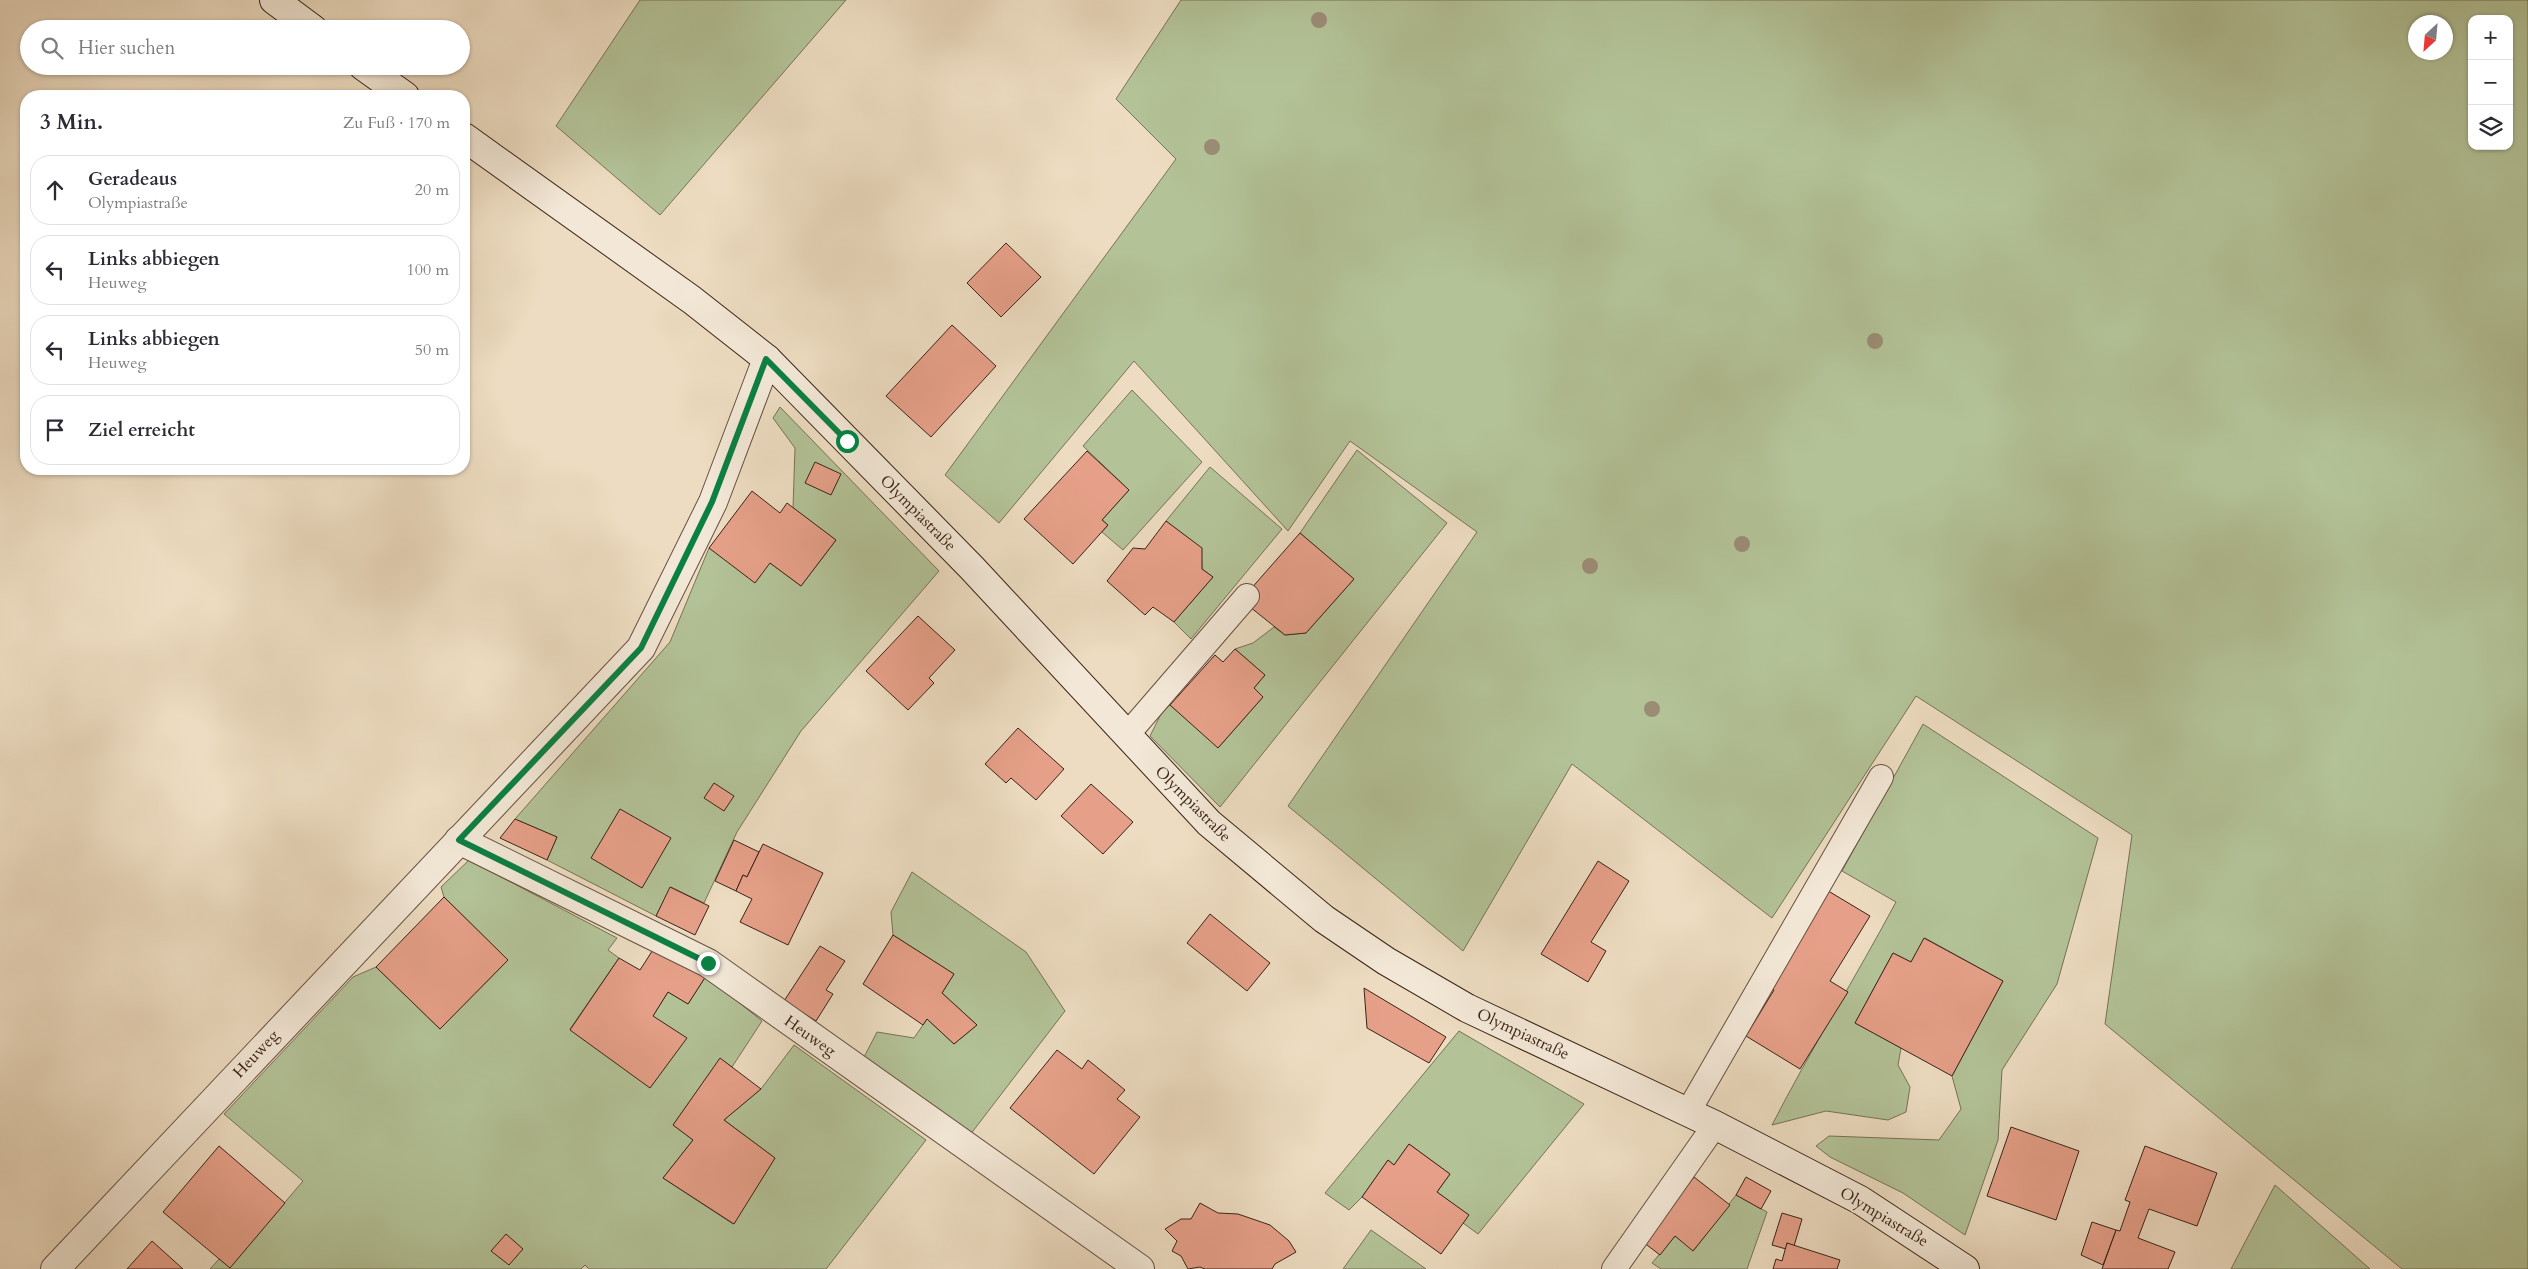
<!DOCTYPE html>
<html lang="de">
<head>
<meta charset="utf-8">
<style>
	body { margin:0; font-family:Cardo,serif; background:#f2f2f3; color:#2b2b33 }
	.controls { position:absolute; right:15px; top:15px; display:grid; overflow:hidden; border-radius:10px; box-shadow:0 1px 4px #0004 }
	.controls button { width:45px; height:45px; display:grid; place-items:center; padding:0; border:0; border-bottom:1px solid #e1e1e2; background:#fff; color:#2b2b33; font:25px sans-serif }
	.compass { position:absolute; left:2408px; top:15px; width:45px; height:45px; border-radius:50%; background:#fff; box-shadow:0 1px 4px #0004; rotate:206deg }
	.stop { position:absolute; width:15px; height:15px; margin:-11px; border:4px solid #0b8043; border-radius:50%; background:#fff }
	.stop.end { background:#0b8043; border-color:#fff; box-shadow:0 1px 5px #0008 }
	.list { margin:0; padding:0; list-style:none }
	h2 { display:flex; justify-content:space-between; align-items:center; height:65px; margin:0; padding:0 20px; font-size:21px }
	h2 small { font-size:16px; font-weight:400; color:#7c7c81 }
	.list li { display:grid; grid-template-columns:32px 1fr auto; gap:15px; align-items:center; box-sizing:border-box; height:70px; margin:0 10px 10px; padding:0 10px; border:1px solid #e1e1e2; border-radius:20px }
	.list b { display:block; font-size:19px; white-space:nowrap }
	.list p { margin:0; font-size:16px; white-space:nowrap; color:#7c7c81 }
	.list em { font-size:16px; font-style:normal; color:#7c7c81 }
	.icon { flex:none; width:28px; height:28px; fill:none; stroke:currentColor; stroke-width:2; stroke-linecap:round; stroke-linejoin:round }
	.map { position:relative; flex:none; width:2528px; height:1269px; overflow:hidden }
	.search { position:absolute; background:#fff; box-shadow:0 1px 4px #0004; left:20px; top:20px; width:450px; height:55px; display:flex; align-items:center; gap:12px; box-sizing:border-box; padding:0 18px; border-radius:28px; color:#7c7c81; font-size:19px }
	.panel { position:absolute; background:#fff; box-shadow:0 1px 4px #0004; left:20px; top:90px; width:450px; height:385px; border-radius:20px }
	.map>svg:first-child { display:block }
</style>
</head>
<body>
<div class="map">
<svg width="2528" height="1269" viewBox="0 0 2528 1269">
	<rect width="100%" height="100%" fill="#eddcc1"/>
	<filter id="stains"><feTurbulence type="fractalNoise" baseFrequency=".004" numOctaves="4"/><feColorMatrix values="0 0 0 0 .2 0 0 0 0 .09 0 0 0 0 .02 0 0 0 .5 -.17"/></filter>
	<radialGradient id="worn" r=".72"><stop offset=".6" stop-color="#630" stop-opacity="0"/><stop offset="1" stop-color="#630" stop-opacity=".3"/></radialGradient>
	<!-- green -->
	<g fill="#b3c297" stroke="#767256" fill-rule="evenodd">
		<polygon points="640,0 846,0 660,215 556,126"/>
		<path d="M1181 0H2528V1269H2402L2105 1024 2132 835 1916 696 1772 918 1572 764 1463 951 1288 806 1477 532 1350 441 1288 531 1134 361 999 523 945 475 1176 159 1116 99ZM2472 19H2509V146H2472ZM2416 22H2446V52H2416Z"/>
		<polygon points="1132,390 1202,462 1123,550 1102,532 1108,525 1102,520 1129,490 1083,446"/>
		<polygon points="780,407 939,571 801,731 737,832 704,903 671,887 656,916 547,860 557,837 515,819 670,642 709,548 770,563 801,586 836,540 793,508 795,448 773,418"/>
		<polygon points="1357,450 1447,523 1220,807 1150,736 1161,714 1170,705 1219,747 1263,697 1254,688 1265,675 1235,649 1253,643 1274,627 1285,635 1306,633 1354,579 1300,533"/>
		<polygon points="1210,467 1282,529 1191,639 1174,622 1213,577 1202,569 1201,548 1166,521"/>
		<path d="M1923 724 2098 838 2057 984 2002 1070 1998 1140 1965 1235 1903 1193 1830 1157 1816 1146 1829 1136 1939 1140 1961 1109 1952 1076 2003 981 1925 938 1911 962 1893 953 1855 1023 1901 1048 1898 1065 1910 1087 1906 1112 1888 1120 1826 1111 1772 1125C1811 1049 1856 977 1896 902L1842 871Z"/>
		<polygon points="469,860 617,938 608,950 619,958 570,1029 650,1087 653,1016 668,992 688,1004 706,976 762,1021 732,1067 720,1059 673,1125 693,1140 663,1178 733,1224 775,1158 724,1120 761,1089 794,1045 926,1140 826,1269 589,1269 585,1265 581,1269 210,1269 219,1259 230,1267 303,1181 224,1114 353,977 376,967 440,1029 508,960 444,897 441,887"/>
		<polygon points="912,872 1026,952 1065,1011 970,1135 863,1059 877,1032 914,1038 927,1019 954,1044 977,1025 942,993 954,974 893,935 891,912"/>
		<polygon points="1459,1031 1584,1104 1478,1234 1463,1223 1468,1215 1437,1192 1450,1174 1409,1144 1394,1165 1388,1160 1362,1197 1349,1210 1325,1193"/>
		<polygon points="2275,1185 2370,1269 2231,1269"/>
		<polygon points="1736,1195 1767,1212 1747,1269 1661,1269 1652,1263 1675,1236 1694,1250"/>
		<polygon points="1371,1230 1426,1269 1343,1269"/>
	</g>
	<!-- building -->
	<g fill="#e6a089" stroke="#3a2316">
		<polygon points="1006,243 1041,277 1001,317 967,283"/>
		<polygon points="952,325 996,366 931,437 886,396"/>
		<polygon points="1087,451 1129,490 1102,520 1108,525 1073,564 1024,519"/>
		<polygon points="815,462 841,474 831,495 805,483"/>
		<polygon points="752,491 780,513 787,503 836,540 801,586 770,563 755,583 709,548"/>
		<polygon points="1166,521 1202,548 1202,569 1213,577 1174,622 1153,607 1145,615 1107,581 1133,548 1145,549"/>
		<polygon points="1300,533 1354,579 1306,633 1285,635 1250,607 1249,591"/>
		<polygon points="918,616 955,650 929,678 934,683 908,710 866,671"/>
		<polygon points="1235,649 1265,675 1254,688 1263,697 1218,748 1170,705 1215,655 1223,662"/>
		<polygon points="1018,728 1064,769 1036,800 1011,778 1006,783 985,764"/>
		<polygon points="714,783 734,796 724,811 704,798"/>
		<polygon points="1091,784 1133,822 1103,854 1061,816"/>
		<polygon points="620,809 671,838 642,888 591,858"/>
		<polygon points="515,819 557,837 547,860 500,838"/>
		<polygon points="734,840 759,852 747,877 743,875 736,891 715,881"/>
		<polygon points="763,844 823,873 788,945 740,922 752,899 736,891 743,875 747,877"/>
		<polygon points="1598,861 1629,881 1591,942 1606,951 1588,982 1541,954"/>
		<polygon points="670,887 709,906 695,935 656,916"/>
		<polygon points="1825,889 1870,916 1830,981 1848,992 1800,1069 1746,1036 1774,990 1766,985"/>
		<polygon points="444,897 508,960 440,1029 376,967"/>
		<polygon points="1210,914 1270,963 1247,991 1187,943"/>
		<polygon points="893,935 954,974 942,993 977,1025 954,1044 927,1019 923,1025 863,984"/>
		<polygon points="1924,938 2003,981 1952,1076 1855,1023 1893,953 1911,962"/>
		<polygon points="656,945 706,976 688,1004 668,992 653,1016 687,1038 650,1088 570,1030 619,958 640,970"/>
		<polygon points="820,946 845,961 826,990 833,994 816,1021 784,1001"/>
		<polygon points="1364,988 1446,1037 1429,1063 1367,1028"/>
		<polygon points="1057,1050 1082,1069 1088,1060 1125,1090 1117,1099 1140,1117 1094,1174 1010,1108"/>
		<polygon points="720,1058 761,1089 724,1120 775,1158 734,1224 663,1178 693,1140 673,1125"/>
		<polygon points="2011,1127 2079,1151 2056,1220 1987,1196"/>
		<polygon points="1409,1144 1450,1174 1437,1192 1469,1215 1441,1254 1362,1197 1388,1160 1394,1165"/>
		<polygon points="219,1146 285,1203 230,1268 163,1212"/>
		<polygon points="2145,1146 2217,1173 2197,1226 2149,1209 2138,1238 2175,1252 2168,1269 2102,1269 2116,1230 2120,1231 2130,1202 2125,1200"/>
		<polygon points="1694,1177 1730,1205 1693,1251 1675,1236 1660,1255 1643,1242"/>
		<polygon points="1746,1177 1771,1191 1761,1209 1736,1195"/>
		<polygon points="1200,1203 1218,1213 1238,1214 1270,1225 1289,1241 1296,1252 1275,1264 1272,1269 1205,1269 1200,1267 1188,1269 1181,1256 1172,1251 1177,1241 1165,1229 1181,1219 1191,1219"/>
		<polygon points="1782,1213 1802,1219 1794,1246 1787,1243 1786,1249 1772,1245"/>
		<polygon points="2092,1222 2116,1230 2103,1265 2081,1255"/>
		<polygon points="506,1234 523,1249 509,1265 491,1251"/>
		<polygon points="152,1241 183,1269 127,1269"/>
		<polygon points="1787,1243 1840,1260 1837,1269 1773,1269 1776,1259 1782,1261"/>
	</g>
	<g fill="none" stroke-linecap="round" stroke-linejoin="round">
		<defs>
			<g id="lane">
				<polyline points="1126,736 1247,596"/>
				<polyline points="1688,1112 1881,777"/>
				<polyline points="1614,1269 1715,1125"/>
			</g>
			<g id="street">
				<polyline points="459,840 708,963 1140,1269"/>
				<polyline points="55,1269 641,648 713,502 767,359"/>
			</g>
			<g id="secondary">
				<polyline points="274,0 313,29"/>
				<polyline points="363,66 405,96"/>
				<polyline points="464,137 692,300 767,359 972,568 1209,823 1324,919 1386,961 1467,1008 1715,1125 1860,1200 1965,1269"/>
			</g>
		</defs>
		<!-- lane casing -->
		<use href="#lane" stroke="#675141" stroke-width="26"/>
		<!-- street casing -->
		<use href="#street" stroke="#675141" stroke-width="30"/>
		<!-- secondary casing -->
		<use href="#secondary" stroke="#3a2316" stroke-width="30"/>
		<!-- lane -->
		<use href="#lane" stroke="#f3e8d7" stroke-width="24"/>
		<!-- street -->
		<use href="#street" stroke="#f3e8d7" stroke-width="28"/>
		<!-- secondary -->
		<use href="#secondary" stroke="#f3e8d7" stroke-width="28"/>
	</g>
	<!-- trees -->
	<g fill="#9b8c75">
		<circle cx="1319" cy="20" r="8"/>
		<circle cx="1212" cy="147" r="8"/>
		<circle cx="1875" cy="341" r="8"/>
		<circle cx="1742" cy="544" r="8"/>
		<circle cx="1590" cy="566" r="8"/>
		<circle cx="1652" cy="709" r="8"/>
	</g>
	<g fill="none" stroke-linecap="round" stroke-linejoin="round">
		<!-- route -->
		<polyline stroke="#0b8043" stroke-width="6" points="708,963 459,840 641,648 712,502 766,359 847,441"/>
	</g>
	<g text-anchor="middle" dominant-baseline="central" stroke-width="4.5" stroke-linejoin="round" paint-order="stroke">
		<!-- street labels -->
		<g font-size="16" fill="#3a2316" stroke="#f3e8d7">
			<text transform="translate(918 513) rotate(45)">Olympiastraße</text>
			<text transform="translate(1193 804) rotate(45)">Olympiastraße</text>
			<text transform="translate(1523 1034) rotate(25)">Olympiastraße</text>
			<text transform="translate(810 1036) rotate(35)">Heuweg</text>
			<text transform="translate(256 1054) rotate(-47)">Heuweg</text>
			<text transform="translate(1884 1217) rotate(31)">Olympiastraße</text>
		</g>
	</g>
	<rect width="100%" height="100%" filter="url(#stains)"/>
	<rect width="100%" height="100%" fill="url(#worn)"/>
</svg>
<div class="controls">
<button>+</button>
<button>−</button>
<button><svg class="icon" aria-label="layers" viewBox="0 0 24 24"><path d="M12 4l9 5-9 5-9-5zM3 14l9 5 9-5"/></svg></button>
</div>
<svg class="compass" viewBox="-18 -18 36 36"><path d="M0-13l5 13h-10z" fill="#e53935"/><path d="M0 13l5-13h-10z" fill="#7c7c81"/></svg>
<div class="stop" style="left:847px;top:441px"></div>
<div class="stop end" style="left:708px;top:963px"></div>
<div class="search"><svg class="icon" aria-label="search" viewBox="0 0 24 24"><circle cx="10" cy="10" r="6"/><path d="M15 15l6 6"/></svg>Hier suchen</div>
<section class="panel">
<h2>3 Min.<small>Zu Fuß · 170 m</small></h2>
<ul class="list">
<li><svg class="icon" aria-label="ahead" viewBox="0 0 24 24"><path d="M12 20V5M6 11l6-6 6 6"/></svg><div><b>Geradeaus</b><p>Olympiastraße</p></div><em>20 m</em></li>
<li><svg class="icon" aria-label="left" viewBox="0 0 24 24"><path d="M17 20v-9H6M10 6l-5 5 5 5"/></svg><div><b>Links abbiegen</b><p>Heuweg</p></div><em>100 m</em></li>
<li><svg class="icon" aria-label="left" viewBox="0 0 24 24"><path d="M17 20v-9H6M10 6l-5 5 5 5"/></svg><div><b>Links abbiegen</b><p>Heuweg</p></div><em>50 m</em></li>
<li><svg class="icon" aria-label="arrive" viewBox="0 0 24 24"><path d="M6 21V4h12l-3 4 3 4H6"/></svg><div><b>Ziel erreicht</b></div></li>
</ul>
</section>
</div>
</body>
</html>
